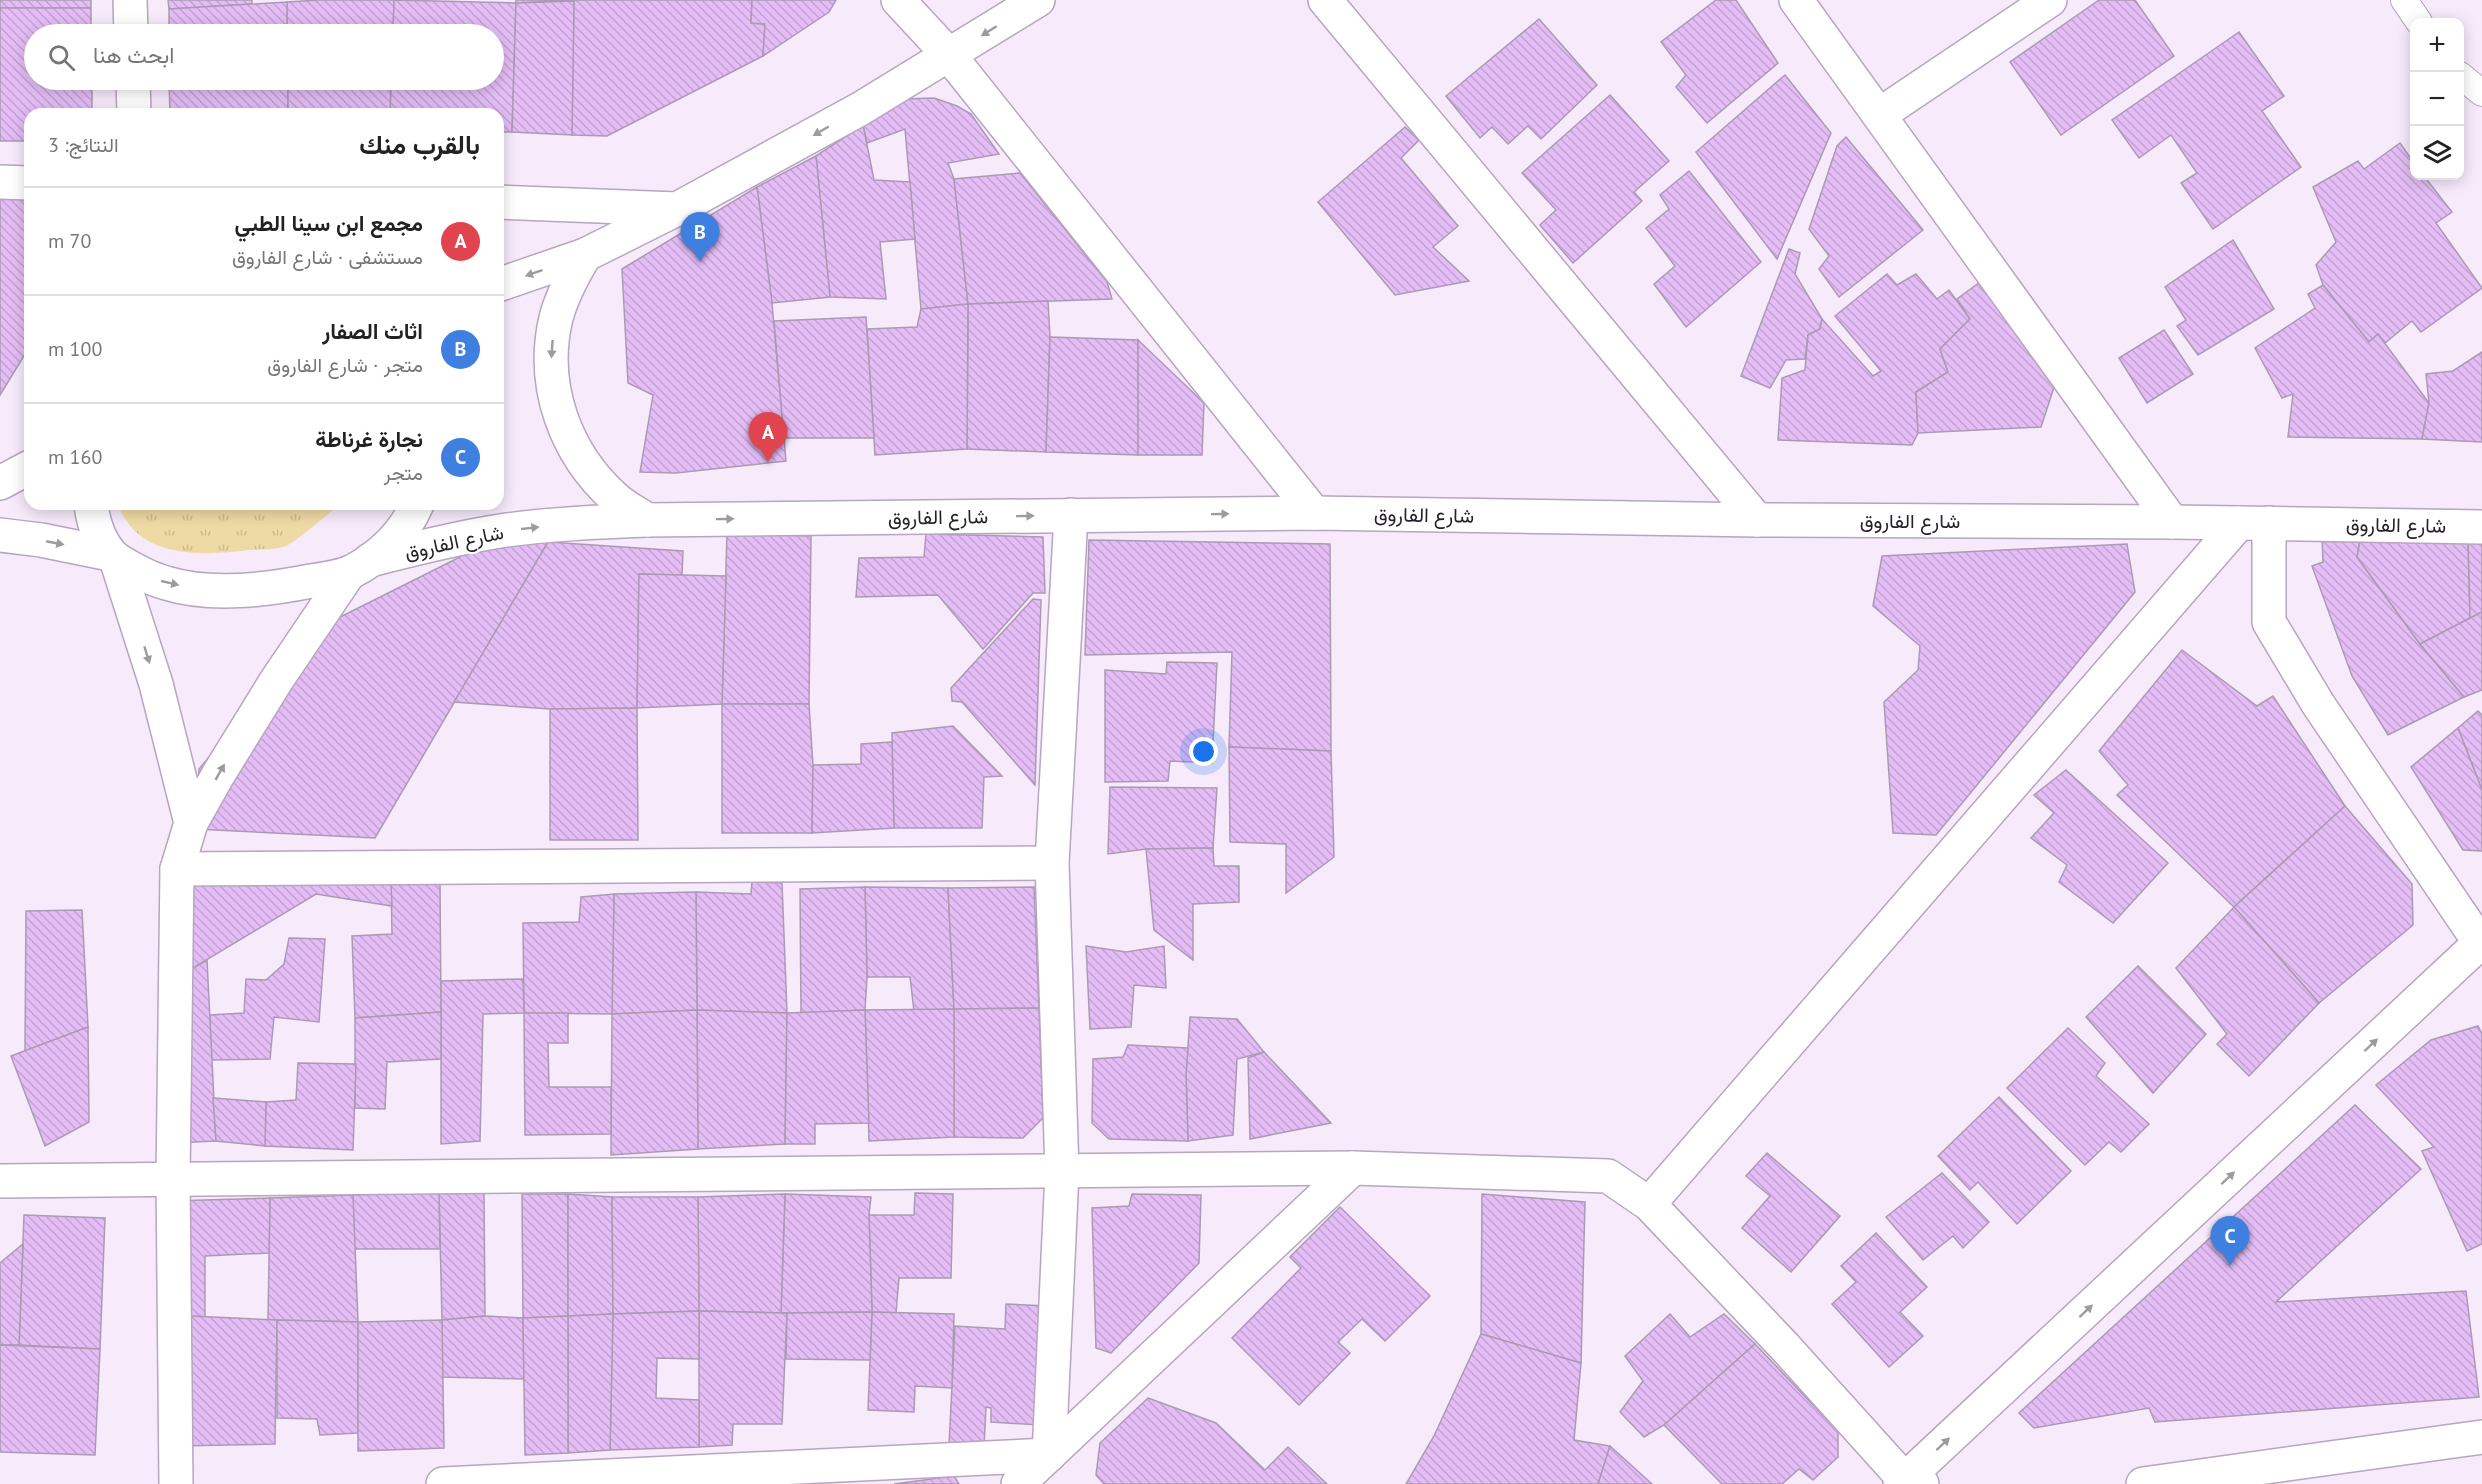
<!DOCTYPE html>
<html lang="ar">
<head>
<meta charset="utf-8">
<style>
	body { margin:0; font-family:"PT Sans",Vazirmatn,sans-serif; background:#f2f2f2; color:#222; direction:rtl }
	.controls { position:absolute; right:18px; top:18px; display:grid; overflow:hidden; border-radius:12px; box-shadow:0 3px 15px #0003 }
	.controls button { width:54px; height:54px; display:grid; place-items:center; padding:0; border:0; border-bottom:2px solid #e0e0e0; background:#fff; color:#222; font:30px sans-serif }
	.you { position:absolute; left:1204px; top:752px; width:21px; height:21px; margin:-15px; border:4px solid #fff; border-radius:50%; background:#1a73e8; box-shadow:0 0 0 9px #1a73e833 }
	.badge { display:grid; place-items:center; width:39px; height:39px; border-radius:50%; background:#655421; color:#fff; font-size:20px; font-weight:700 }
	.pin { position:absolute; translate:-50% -50px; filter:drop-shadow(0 2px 3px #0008) }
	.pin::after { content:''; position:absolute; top:32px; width:21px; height:18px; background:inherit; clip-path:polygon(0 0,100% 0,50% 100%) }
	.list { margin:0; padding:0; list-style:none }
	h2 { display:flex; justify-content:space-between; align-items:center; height:78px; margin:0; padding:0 24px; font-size:26px }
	h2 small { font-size:20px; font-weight:400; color:#767676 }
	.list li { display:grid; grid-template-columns:39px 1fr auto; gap:18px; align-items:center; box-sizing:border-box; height:108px; padding:0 24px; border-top:2px solid #e0e0e0 }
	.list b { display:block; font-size:22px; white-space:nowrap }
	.list p { margin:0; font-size:20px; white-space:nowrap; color:#767676 }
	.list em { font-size:20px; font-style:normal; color:#767676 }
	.icon { flex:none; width:33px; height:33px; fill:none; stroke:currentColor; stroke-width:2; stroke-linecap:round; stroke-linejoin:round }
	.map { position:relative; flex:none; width:2482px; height:1484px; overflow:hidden; direction:ltr }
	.search { position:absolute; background:#fff; box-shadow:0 3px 15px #0003; left:24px; top:24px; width:480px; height:66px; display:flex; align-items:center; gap:15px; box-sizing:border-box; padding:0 21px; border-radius:33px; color:#767676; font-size:22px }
	.panel { position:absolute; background:#fff; box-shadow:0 3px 15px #0003; left:24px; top:108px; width:480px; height:402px; border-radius:18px; direction:rtl }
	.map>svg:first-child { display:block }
</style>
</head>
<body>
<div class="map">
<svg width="2482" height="1484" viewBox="0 0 2482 1484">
	<defs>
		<pattern id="park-tufts" width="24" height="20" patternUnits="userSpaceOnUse" patternTransform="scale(1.5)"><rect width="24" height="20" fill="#eedaa5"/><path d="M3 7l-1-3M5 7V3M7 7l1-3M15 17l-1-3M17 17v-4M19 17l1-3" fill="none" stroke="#ccbb8e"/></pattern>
		<pattern id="building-back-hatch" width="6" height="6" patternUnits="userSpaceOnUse" patternTransform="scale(1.5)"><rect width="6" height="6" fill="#e4bdf6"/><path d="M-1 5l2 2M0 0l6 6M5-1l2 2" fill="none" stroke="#c4a2d3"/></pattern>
	</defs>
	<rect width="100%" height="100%" fill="#f6eafb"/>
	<!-- park -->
	<path fill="url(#park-tufts)" d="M118 504H341C327 514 300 539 286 546 276 550 260 549 249 550 201 556 137 559 118 504Z"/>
	<!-- building -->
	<g fill="url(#building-back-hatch)" stroke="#ac9ab5" stroke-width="1.5">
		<rect x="0" y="0" width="91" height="8"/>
		<polygon points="168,0 252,0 252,4 169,9"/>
		<polygon points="318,0 394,0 393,34 287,34 287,2"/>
		<polygon points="394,0 516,3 512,132 498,132 498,114 390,114 391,80 494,80 494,34 393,34"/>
		<polygon points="516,0 574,0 516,3"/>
		<polygon points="752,0 751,23 765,24 763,56 607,136 572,135 574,0"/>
		<polygon points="752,0 836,0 829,12 763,56 765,24 751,23"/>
		<polygon points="1716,0 1736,0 1778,63 1707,123 1676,87 1686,75 1661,42"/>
		<polygon points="2099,0 2135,0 2174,56 2061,135 2010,62"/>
		<polygon points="574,1 572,135 512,132 516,3"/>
		<polygon points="287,2 287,34 169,34 169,9"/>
		<polygon points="0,8 91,8 91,34 34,34 34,80 92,80 92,114 30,114 30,141 0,141"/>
		<polygon points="1539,19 1597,85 1541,139 1528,126 1508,144 1492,127 1480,138 1446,96"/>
		<polygon points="2239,32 2284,96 2262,111 2301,167 2213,229 2181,183 2197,173 2171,135 2139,158 2112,120"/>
		<polygon points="1785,75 1831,133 1777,259 1696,152"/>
		<polygon points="169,80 288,80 288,114 170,114"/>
		<polygon points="288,80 391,80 390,114 288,114"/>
		<polygon points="1610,95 1669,161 1634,192 1642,201 1573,263 1540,225 1556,210 1522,173"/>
		<polygon points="934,98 957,106 971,114 999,154 948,163 954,179 968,304 921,309 905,129 867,143 863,125 904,99"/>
		<polygon points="863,125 874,180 910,182 915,239 880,242 886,299 830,297 816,156"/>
		<polygon points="1405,127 1419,140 1401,158 1458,226 1433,247 1469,281 1395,295 1318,202"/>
		<polygon points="1846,137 1923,230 1839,297 1819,269 1829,256 1809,229 1837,146"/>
		<polygon points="2400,143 2414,163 2414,176 2424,176 2452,212 2436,223 2482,288 2421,332 2412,321 2385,343 2378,334 2369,342 2323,285 2316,265 2336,242 2313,187 2358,161 2364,169"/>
		<polygon points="816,156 830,297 772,303 757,187"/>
		<polygon points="1689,171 1761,262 1686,327 1654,284 1675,266 1646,228 1669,209 1660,195"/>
		<polygon points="1020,173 1107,282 1112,299 968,304 954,179"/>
		<polygon points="757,187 772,303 786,461 676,473 640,472 653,395 628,383 622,269"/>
		<polygon points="0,192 30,194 30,346 0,395"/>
		<polygon points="2233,240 2274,309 2198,355 2177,326 2186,320 2165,287"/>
		<polygon points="1789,249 1800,253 1795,274 1822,319 1820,329 1808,335 1805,359 1786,360 1770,388 1741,376"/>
		<polygon points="1887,274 1897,285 1916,274 1937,299 1949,290 1970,319 1940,349 1948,372 1916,392 1918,433 1912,445 1778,440 1782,378 1805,370 1808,335 1820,329 1822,319 1873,376 1881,371 1835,316"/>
		<polygon points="1987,277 2059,372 2041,427 1918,433 1916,392 1948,372 1940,349 1970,319 1957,299"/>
		<polygon points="2323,285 2369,342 2378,334 2429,403 2422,439 2288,437 2293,394 2282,398 2255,348 2315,308 2308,294"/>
		<polygon points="1048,301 1050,337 1046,452 967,449 968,304"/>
		<polygon points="968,304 967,449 875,455 867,329 917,327 921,309"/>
		<polygon points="866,317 874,438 784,438 774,321"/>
		<polygon points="2164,330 2193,374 2147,403 2119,358"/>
		<polygon points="1050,337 1138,340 1138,455 1046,452"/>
		<polygon points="1138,340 1204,403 1202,455 1138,455"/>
		<polygon points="2482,352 2482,442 2422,439 2429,403 2426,374 2453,371"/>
		<polygon points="727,533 811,536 809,704 722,704"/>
		<polygon points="926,534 1043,537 1045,593 1033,593 983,649 938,595 856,597 859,558 924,557"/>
		<polygon points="2361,535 2357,557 2420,644 2464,697 2388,735 2352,676 2312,566 2323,562 2322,537"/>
		<polygon points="2361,535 2468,538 2470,618 2420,644 2357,557"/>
		<polygon points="2482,537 2482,612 2470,618 2468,538"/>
		<polygon points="461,540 548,542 375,838 195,829 199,769 316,629 460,557"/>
		<polygon points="1089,540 1330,544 1331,751 1229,747 1232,652 1085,655"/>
		<polygon points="548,542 683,551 682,575 639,574 637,708 550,709 454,702"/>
		<polygon points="2127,544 2135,592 1936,835 1893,833 1884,702 1918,670 1920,646 1873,606 1882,556"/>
		<polygon points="639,574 726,576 722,704 637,708"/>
		<polygon points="1033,599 1041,600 1035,785 962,702 952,701 951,688"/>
		<polygon points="2482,612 2482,690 2464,697 2420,644"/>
		<polygon points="2182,650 2257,706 2273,696 2345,806 2234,907 2117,795 2128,785 2099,751"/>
		<polygon points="1167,662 1217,663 1212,763 1170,761 1168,781 1105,782 1105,670 1166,674"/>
		<polygon points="722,704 809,704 813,765 812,833 722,833"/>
		<polygon points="637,708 638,840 550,840 550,709"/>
		<polygon points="2478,711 2482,715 2482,790 2458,728"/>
		<polygon points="953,726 1002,776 984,777 982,828 894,828 892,733"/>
		<polygon points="2458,728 2482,790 2482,851 2463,850 2411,767"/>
		<polygon points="892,742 894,828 812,833 813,765 861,764 861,744"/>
		<polygon points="1229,747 1331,751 1334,857 1286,893 1286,844 1230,842"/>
		<polygon points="2066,770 2168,863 2113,923 2059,882 2067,865 2031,838 2054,813 2034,795"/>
		<polygon points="1110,787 1217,788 1213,848 1146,849 1108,854"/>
		<polygon points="2345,806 2412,884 2413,925 2319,1003 2234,907"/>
		<polygon points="1213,848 1214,866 1239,866 1239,902 1193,904 1193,960 1154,930 1146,849"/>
		<polygon points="440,882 441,1012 355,1018 352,936 392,934 391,883"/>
		<polygon points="752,882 782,883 787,1013 697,1010 696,892 751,894"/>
		<polygon points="186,883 391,883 392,906 316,894 163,986"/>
		<polygon points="865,887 948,888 954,1009 914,1011 910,977 867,977"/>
		<polygon points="865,887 867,977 865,1010 801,1013 800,889"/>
		<polygon points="1034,887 1039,1008 954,1009 948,888"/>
		<polygon points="696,892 697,1010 612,1014 614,894"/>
		<polygon points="614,894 612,1014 524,1013 523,923 579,922 581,897"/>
		<polygon points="2234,907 2319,1003 2249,1076 2217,1044 2227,1034 2176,968"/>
		<polygon points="82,910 88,1027 25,1051 26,911"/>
		<polygon points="289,938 325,939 319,1022 274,1017 270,1059 211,1060 210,1015 244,1013 246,979 266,980 284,964"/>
		<polygon points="1086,946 1126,952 1164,946 1166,988 1134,985 1131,1027 1090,1029"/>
		<polygon points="207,960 216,1141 172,1143 163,986"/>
		<polygon points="2138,966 2206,1034 2153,1093 2086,1017"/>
		<polygon points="523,979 524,1013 483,1014 480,1141 441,1144 441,981"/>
		<polygon points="1039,1008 1043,1118 1023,1138 954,1137 954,1009"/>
		<polygon points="954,1009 954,1137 869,1141 865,1010"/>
		<polygon points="697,1010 787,1013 785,1144 698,1149"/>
		<polygon points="697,1010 698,1149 611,1155 612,1014"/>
		<polygon points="865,1010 869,1123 815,1124 815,1144 785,1144 787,1013"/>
		<polygon points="441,1012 441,1059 387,1062 385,1109 355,1108 355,1018"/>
		<polygon points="524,1013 568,1013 568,1043 548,1043 549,1087 611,1087 611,1134 525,1135"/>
		<polygon points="1190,1017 1237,1019 1264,1052 1237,1059 1233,1135 1188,1141 1186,1074"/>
		<polygon points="2478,1026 2482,1034 2482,1244 2467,1251 2422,1151 2434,1147 2376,1085 2431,1040"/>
		<polygon points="88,1027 89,1122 45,1146 11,1056"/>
		<polygon points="2068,1028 2105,1063 2096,1076 2149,1124 2121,1152 2109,1142 2085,1165 2007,1088"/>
		<polygon points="1128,1045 1188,1048 1186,1074 1188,1141 1109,1139 1092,1123 1093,1059 1123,1057"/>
		<polygon points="1264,1052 1331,1123 1250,1139 1248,1058"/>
		<polygon points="298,1063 356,1064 353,1150 265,1146 266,1102 296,1100"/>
		<polygon points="1999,1097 2071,1171 2017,1224 1978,1182 1970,1190 1938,1156"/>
		<polygon points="213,1098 266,1102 265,1146 216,1141"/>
		<polygon points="2355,1105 2421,1169 2276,1302 2466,1291 2479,1397 2155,1422 2149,1408 2034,1428 2019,1413"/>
		<polygon points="1767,1153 1840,1216 1791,1272 1742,1228 1770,1196 1746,1176"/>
		<polygon points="1942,1173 1989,1222 1963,1248 1953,1236 1923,1260 1886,1217"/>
		<polygon points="439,1192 484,1192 485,1316 442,1320"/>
		<polygon points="439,1192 440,1249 354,1249 353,1195"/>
		<polygon points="915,1193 953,1194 951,1278 899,1278 896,1313 872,1312 869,1215 914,1215"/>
		<polygon points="522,1194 568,1194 568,1316 523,1318"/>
		<polygon points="568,1194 612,1197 613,1314 568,1316"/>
		<polygon points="785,1194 871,1197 869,1215 872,1312 781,1313"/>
		<polygon points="785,1194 781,1313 699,1311 698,1197"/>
		<polygon points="1132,1194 1201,1195 1199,1263 1111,1353 1096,1348 1092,1208 1129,1206"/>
		<polygon points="1482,1194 1585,1202 1581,1363 1481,1334"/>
		<polygon points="353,1195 358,1322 268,1320 270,1198"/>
		<polygon points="612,1197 698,1197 699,1311 613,1314"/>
		<polygon points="270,1198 269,1253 205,1256 205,1317 170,1315 170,1201"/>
		<polygon points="1340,1207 1430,1296 1385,1341 1362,1319 1338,1342 1350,1353 1299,1405 1232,1338 1301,1268 1290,1257"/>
		<polygon points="24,1215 105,1218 100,1349 19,1345"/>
		<polygon points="1876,1233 1927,1287 1900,1312 1923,1336 1889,1367 1832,1304 1856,1282 1841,1266"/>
		<polygon points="23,1244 19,1345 0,1345 0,1263"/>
		<polygon points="1006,1304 1046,1306 1040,1425 991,1422 991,1408 986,1407 984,1447 949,1445 955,1326 1005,1329"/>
		<polygon points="699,1311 787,1313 782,1424 733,1424 732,1445 699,1447"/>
		<polygon points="699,1311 699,1359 657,1358 656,1398 699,1400 699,1447 610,1450 613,1314"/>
		<polygon points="872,1312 954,1314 952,1388 915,1386 914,1412 868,1410"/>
		<polygon points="872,1312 870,1360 786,1359 787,1313"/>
		<polygon points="613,1314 610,1450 568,1453 568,1316"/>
		<polygon points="1670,1314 1690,1337 1724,1314 1755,1344 1664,1425 1644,1437 1620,1412 1643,1381 1625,1356"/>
		<polygon points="170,1315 277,1320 275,1444 176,1446"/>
		<polygon points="485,1316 523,1318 524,1379 442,1377 442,1320"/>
		<polygon points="568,1316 568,1453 525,1455 523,1318"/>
		<polygon points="277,1320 358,1322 358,1433 320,1435 317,1419 277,1418"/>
		<polygon points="442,1320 444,1448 358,1451 358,1322"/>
		<polygon points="1481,1334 1581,1363 1574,1440 1610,1446 1598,1484 1406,1484 1434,1436"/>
		<polygon points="1755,1344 1838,1431 1838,1457 1813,1480 1799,1469 1782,1484 1722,1484 1664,1425"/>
		<polygon points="0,1345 100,1349 95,1455 0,1452"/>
		<polygon points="1148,1398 1216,1423 1265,1470 1288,1447 1327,1484 1104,1484 1096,1475 1100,1443"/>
		<polygon points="1610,1446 1652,1484 1598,1484"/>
		<polygon points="954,1476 959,1484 894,1484"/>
	</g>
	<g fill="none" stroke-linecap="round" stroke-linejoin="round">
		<defs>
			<g id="lane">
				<polyline points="2404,0 2419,22"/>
				<polyline points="2460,75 2482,93"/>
			</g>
			<g id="street">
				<polyline points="130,0 131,34"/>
				<polyline points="898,0 949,55 1314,513"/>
				<polyline points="1325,0 1757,520"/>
				<polyline points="1796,0 2172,522"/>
				<polyline points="133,80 134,114"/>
				<polyline points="1879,115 2050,0"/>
				<polyline points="0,182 30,183"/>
				<polyline points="498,202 677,209"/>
				<polyline points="2269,523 2269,622 2318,704 2480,943"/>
				<polyline points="116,559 156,684 191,823"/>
				<polyline points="177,869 1052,863"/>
				<polyline points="0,1181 1353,1168 1608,1176 1649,1204 1785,1347 1905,1480 1922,1484"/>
				<polyline points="1649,1204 2239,523"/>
				<polyline points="1049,1455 1062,1172 1052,863 1071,515"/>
				<polyline points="176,1484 173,1179 177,869 191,823 218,775 276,681 349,573"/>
				<polyline points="443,1484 1049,1455"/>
				<polyline points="1018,1484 1353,1168"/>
				<polyline points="2143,1484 2482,1437"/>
			</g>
			<g id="secondary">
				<path d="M585 255C573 275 562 295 556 318 540 385 565 454 616 499 625 507 637 513 647 520"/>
				<polyline points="498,285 585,255 677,209 860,109 1038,0"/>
				<polyline points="0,483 30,467"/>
				<path d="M91 504C93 524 101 546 116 559 132 569 148 578 166 583 211 597 266 590 311 581 324 579 340 577 351 572 379 558 405 533 417 504"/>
				<polyline points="0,535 41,540 110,554"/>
				<path d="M370 560C413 549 456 538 500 531 548 524 598 522 647 520L1314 513 1757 520 2172 522 2482 527"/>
				<polyline points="1900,1484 2482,941"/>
			</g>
		</defs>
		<!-- lane casing -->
		<use href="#lane" stroke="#b8a5c0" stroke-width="28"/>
		<!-- street casing -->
		<use href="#street" stroke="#b8a5c0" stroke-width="36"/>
		<!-- secondary casing -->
		<use href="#secondary" stroke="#b8a5c0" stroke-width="36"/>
		<!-- lane -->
		<use href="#lane" stroke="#fff" stroke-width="26"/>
		<!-- street -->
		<use href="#street" stroke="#fff" stroke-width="33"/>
		<!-- secondary -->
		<use href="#secondary" stroke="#fff" stroke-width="33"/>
	</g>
	<!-- one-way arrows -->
	<defs><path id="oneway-solid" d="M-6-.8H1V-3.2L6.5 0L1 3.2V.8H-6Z" transform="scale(1.5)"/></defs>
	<g fill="#9e9ba0">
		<use href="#oneway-solid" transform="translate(989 31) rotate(148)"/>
		<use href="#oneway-solid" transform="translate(821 131) rotate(150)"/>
		<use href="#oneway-solid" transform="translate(534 273) rotate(161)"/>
		<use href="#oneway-solid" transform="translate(552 349) rotate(94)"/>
		<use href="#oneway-solid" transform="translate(1220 514) rotate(-1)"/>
		<use href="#oneway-solid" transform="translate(1025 516) rotate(-1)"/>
		<use href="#oneway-solid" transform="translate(725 519) rotate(-1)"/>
		<use href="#oneway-solid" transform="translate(530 528) rotate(-6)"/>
		<use href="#oneway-solid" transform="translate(55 543) rotate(11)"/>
		<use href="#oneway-solid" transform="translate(170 583) rotate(13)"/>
		<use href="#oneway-solid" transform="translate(147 655) rotate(73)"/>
		<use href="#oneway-solid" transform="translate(220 772) rotate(-60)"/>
		<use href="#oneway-solid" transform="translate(2371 1045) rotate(-43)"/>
		<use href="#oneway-solid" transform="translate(2228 1178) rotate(-43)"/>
		<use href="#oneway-solid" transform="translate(2086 1311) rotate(-43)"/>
		<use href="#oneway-solid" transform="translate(1943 1444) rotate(-43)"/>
	</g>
	<g text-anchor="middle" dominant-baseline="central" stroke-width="4.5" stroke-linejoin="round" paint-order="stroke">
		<!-- street labels -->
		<g font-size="20" fill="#27202b" stroke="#fff">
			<text transform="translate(1424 515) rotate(1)">شارع الفاروق</text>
			<text transform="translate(938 517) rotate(-1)">شارع الفاروق</text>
			<text x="1910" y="521">شارع الفاروق</text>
			<text transform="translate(2396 525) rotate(1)">شارع الفاروق</text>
			<text transform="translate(454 542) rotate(-12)">شارع الفاروق</text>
		</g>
	</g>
</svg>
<div class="controls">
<button>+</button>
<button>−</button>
<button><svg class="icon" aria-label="layers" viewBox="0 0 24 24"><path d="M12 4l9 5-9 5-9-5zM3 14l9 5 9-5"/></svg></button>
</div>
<div class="you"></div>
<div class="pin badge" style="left:768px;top:462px;background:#e0444e">A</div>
<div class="pin badge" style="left:700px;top:262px;background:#3f7fe0">B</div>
<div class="pin badge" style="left:2230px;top:1266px;background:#3f7fe0">C</div>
<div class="search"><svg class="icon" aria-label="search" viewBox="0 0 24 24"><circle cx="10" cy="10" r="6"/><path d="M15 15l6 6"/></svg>ابحث هنا</div>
<section class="panel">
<h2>بالقرب منك<small>النتائج: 3</small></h2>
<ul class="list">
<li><span class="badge" style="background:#e0444e">A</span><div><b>مجمع ابن سينا الطبي</b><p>مستشفى · شارع الفاروق</p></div><em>70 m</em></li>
<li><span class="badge" style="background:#3f7fe0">B</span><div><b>اثاث الصفار</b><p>متجر · شارع الفاروق</p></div><em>100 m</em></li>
<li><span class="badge" style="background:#3f7fe0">C</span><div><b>نجارة غرناطة</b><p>متجر</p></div><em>160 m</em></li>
</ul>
</section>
</div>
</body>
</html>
